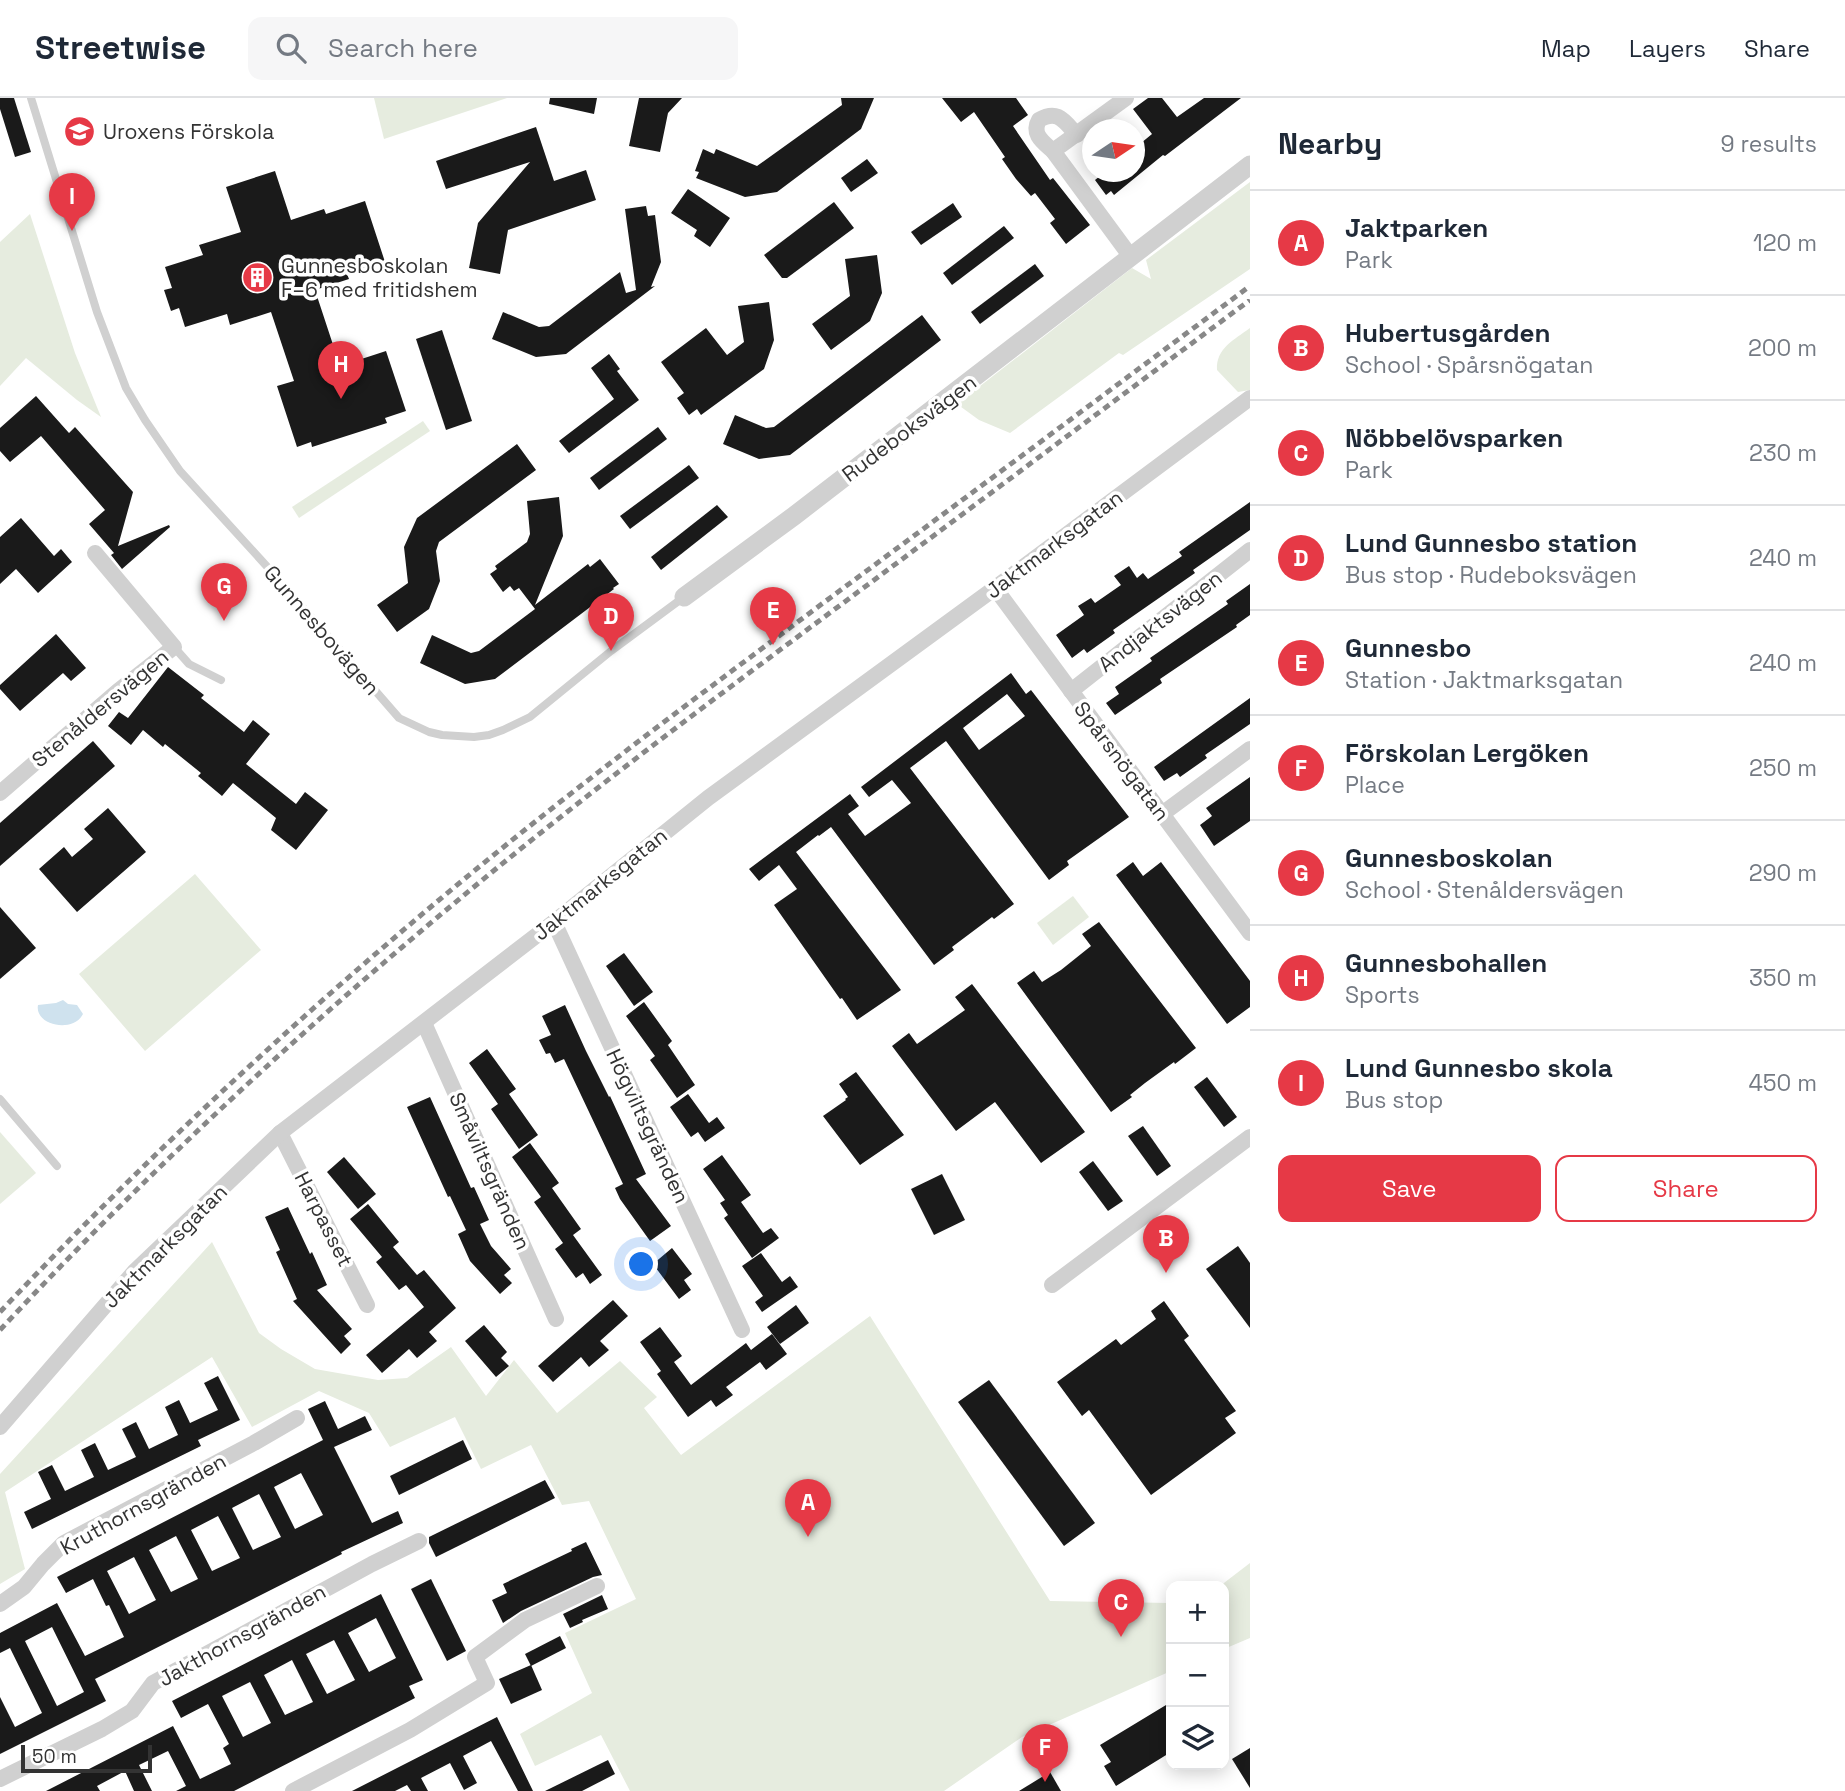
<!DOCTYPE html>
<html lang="en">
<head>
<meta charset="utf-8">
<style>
	body { margin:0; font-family:"Space Grotesk",sans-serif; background:#f6f6f7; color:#1f2937 }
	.controls { position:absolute; right:21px; bottom:21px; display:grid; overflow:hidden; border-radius:14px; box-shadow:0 4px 18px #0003 }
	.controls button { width:63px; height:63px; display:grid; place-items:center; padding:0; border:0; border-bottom:2px solid #e0e1e3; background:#fff; color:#1f2937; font:35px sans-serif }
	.compass { position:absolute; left:1082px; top:21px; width:63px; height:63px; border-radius:50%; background:#fff; box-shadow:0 4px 18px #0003; rotate:77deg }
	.scale { position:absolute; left:21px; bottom:18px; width:131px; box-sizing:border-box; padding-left:7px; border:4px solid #333; border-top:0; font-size:19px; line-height:24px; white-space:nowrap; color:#333; -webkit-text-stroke:5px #fff; paint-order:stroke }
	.you { position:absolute; left:642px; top:1167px; width:24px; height:24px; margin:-18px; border:5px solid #fff; border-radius:50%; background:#1a73e8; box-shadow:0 0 0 10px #1a73e833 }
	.badge { display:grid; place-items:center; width:46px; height:46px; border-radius:50%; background:#e63946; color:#fff; font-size:23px; font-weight:700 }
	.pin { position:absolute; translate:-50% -58px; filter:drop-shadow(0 2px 4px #0008) }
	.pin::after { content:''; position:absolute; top:37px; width:24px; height:21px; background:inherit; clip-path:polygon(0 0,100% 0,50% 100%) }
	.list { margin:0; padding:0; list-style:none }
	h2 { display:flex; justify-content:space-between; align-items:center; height:91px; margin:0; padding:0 28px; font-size:30px }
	h2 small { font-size:23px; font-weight:400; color:#747a83 }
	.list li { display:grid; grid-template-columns:46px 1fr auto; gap:21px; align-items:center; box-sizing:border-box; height:105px; padding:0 28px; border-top:2px solid #e0e1e3 }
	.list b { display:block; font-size:26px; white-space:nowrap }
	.list p { margin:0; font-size:23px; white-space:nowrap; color:#747a83 }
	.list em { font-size:23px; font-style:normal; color:#747a83 }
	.actions { display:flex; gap:14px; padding:21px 28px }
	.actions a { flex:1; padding:16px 0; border:2px solid #e63946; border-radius:14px; text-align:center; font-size:24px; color:#e63946 }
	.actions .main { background:#e63946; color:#fff }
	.icon { flex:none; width:38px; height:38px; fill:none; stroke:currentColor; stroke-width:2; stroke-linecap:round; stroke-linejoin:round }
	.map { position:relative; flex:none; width:1250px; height:1693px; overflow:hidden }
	header { display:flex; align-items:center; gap:42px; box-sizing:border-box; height:98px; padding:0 35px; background:#fff; border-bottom:2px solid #e0e1e3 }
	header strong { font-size:33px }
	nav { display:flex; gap:38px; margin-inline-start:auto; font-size:24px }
	.search { width:490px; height:63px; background:#f6f6f7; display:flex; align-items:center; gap:18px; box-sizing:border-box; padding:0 24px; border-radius:14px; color:#747a83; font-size:26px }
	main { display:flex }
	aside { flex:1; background:#fff }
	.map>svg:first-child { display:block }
</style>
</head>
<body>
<header>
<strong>Streetwise</strong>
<div class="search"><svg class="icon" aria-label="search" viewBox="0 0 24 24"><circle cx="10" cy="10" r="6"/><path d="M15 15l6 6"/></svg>Search here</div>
<nav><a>Map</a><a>Layers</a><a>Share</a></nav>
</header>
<main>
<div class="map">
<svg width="1250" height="1693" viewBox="0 0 1250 1693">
	<rect width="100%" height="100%" fill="#fff"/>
	<!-- green -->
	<g fill="#e6ecdf">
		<polygon points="374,0 507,0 384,41"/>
		<polygon points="1250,84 1250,171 1123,257 1119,255 1010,335 979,322 957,306 1132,170 1151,181 1146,162"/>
		<polygon points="30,116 75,255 101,319 77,302 26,260 0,288 0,144"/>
		<path d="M1250 230V292L1238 294 1217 272C1216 250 1234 242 1250 230Z"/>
		<polygon points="423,323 430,333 299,420 292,409"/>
		<polygon points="195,776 261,852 145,953 79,876"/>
		<polygon points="1073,798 1089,819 1053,847 1037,825"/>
		<polygon points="0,1034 36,1075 0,1106"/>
		<polygon points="212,1144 259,1235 281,1251 315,1271 378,1282 407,1280 451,1249 486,1298 514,1262 557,1315 620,1263 657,1299 644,1310 681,1357 870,1218 1050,1503 1171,1505 1171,1573 1022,1639 944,1693 630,1693 601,1637 535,1668 520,1636 592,1595 565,1535 636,1501 589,1403 562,1407 531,1347 481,1371 455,1319 390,1349 369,1315 319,1293 252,1329 212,1259 5,1394 25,1471 0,1486 0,1376"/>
		<polygon points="1250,1465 1250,1540 1224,1551 1224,1488 1220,1488"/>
	</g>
	<!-- water -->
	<path fill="#cfe2ee" d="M63 902 68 906 77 907 83 916C73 936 34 927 38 907L56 905Z"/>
	<!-- building -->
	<g fill="#1a1a1a" fill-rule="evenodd">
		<polygon points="0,0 14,0 31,54 15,59 0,11"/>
		<polygon points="550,0 597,0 594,16 549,6"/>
		<polygon points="639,0 682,0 668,15 660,54 629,48"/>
		<polygon points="841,0 874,0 861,31 777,94 745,99 696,80 699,74 695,73 703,51 714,56 716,51 757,68 842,7"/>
		<polygon points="942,0 1016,0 1028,17 1013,28 1050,82 1053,80 1090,127 1066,146 1050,125 1055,121 1035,95 1031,98 1016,81 1002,61 1005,59 974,14 961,24"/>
		<polygon points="1148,0 1162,0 1177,19 1204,0 1241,0 1165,58 1163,57 1114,97 1111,93 1106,97 1095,82 1105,74 1135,74 1135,50 1152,36 1133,11"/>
		<polygon points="536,29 554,83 586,72 596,102 508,132 500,176 469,170 478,125 530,64 446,91 436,63"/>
		<polygon points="867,61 878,75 851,94 841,80"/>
		<polygon points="275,73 291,122 324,111 326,116 365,103 385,164 347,176 349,181 315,192 340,268 386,253 406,313 385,320 387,325 312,349 311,344 297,349 277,288 294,283 271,214 230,227 227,216 185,229 179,210 171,213 164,192 172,190 165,169 203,157 199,147 241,134 226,89"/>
		<polygon points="688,91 730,120 710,149 694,138 697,132 671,115"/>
		<polygon points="834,104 854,130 787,180 782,180 764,157"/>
		<polygon points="953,105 962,119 921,147 911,134"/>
		<polygon points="646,108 648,118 655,117 661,164 651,189 655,188 566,256 536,259 492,241 503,214 539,229 549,228 620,174 626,195 636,192 625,111"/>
		<polygon points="1004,128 1014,140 952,187 943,175"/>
		<polygon points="877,157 882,195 870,223 831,252 812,226 850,198 845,161"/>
		<polygon points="1035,166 1044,178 980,226 971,214"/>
		<polygon points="769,204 774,242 764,271 701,317 697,311 689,317 677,300 684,295 661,264 706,230 727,257 744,244 738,208"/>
		<polygon points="922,217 941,242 790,357 759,361 723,346 735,317 766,330 774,329"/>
		<polygon points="442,232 472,323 446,332 416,241"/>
		<polygon points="609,256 620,271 617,273 639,302 569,355 559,343 614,301 591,270"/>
		<polygon points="36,298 69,335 75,329 133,394 118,448 169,427 170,429 122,471 111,457 114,455 89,426 105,412 41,338 10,364 0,353 0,330"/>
		<polygon points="658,329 667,341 599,392 590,380"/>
		<polygon points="517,346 536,372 439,444 436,453 440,483 429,511 397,534 377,507 408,485 404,449 417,420"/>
		<polygon points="689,367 699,380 630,431 620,418"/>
		<polygon points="559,399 563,438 535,507 588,466 590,469 600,461 619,486 613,490 614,491 495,581 465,586 420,565 432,537 471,555 479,553 535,511 519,490 514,493 510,488 503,494 490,476 497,471 495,468 527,444 530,436 527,403"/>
		<polygon points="1250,404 1250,432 1193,472 1195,475 1113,532 1115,535 1087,555 1084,551 1072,560 1056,537 1084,517 1078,508 1091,500 1095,505 1121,487 1114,478 1129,468 1137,480 1143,475 1148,481 1182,458 1179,454"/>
		<polygon points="717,407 728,419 661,472 651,459"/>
		<polygon points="21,420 54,458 61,451 72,464 38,495 16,471 0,486 0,439"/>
		<polygon points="1250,486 1250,517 1236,527 1237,529 1160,581 1162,585 1115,617 1106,605 1119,596 1115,589 1152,563 1150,560 1228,506 1226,503"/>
		<polygon points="56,536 86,570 71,583 63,575 20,613 0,591 0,587"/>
		<polygon points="168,569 204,597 201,600 244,634 253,622 270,636 246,666 296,706 305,694 328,712 296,752 271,732 276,720 233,685 222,698 198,678 201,675 165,646 163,649 143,632 131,647 108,628 119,614 128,620"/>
		<path d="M1011 575 1026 596 1031 592 1129 719 1067 763 1069 767 1049 782 946 643 910 670 1014 806 994 821 992 819 952 849 954 852 934 867 831 729 819 738 818 737 796 754 901 892 857 922 842 900 840 901 774 807 797 791 779 767 759 783 749 771 850 696 859 708 848 716 865 738 911 705 892 682 869 699 861 689ZM1007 596 1025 618 979 652 963 630Z"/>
		<polygon points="1250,600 1250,626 1205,657 1207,660 1180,679 1177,675 1164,683 1154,669"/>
		<polygon points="93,643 115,668 0,768 0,725"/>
		<polygon points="1250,679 1250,723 1214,748 1200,727 1212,718 1206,710"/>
		<polygon points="108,710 146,754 77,814 39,771 64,749 72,759 93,741 84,731"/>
		<polygon points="1133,764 1143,778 1161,764 1250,883 1250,909 1227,926 1116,777"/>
		<polygon points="0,809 36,850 0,881"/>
		<polygon points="1099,824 1196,950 1175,966 1174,964 1145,985 1130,997 1132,999 1111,1014 1017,885 1034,873 1042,884 1061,872 1091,848 1082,836"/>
		<polygon points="624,855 653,894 634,908 606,868"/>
		<polygon points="972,886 1085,1034 1041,1065 995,1004 956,1033 892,948 909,935 917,946 965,912 955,899"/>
		<polygon points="644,904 672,943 668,947 695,987 677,1000 650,962 655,958 626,918"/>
		<polygon points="565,907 586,953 609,999 610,998 646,1076 636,1081 671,1128 650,1143 620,1101 615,1090 623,1086 564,961 555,965 550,955 546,956 539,942 551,937 542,918"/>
		<polygon points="487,951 516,991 509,996 538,1037 519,1051 491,1011 498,1006 469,965"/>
		<polygon points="856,974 904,1037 860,1067 823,1018 846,1002 845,1001 848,999 839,986"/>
		<polygon points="1207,979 1237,1019 1224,1029 1194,989"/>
		<polygon points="688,996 709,1025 717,1019 725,1030 705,1044 698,1034 691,1039 670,1009"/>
		<polygon points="430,999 471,1090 474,1089 489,1122 480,1126 491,1148 511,1171 504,1177 512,1185 500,1196 470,1163 458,1136 466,1132 450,1098 448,1099 407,1009"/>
		<polygon points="1143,1028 1171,1068 1157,1078 1128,1038"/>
		<polygon points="530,1045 559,1085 552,1090 581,1131 573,1137 602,1177 590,1186 583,1175 576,1180 555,1151 563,1145 534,1104 541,1099 512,1059"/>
		<polygon points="722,1057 751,1097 741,1104 763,1135 771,1130 779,1140 752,1160 724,1120 728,1117 720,1105 725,1102 703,1071"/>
		<polygon points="344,1059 376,1096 358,1111 327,1074"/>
		<polygon points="1093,1063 1123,1103 1108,1113 1079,1074"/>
		<polygon points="942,1076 965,1122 934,1137 911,1091"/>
		<polygon points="368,1106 399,1144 393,1149 417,1177 424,1172 456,1210 429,1234 437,1243 417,1260 409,1251 382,1275 366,1257 424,1209 406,1187 399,1192 376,1164 382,1159 350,1121"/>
		<polygon points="288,1109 310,1156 312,1154 327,1187 317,1192 352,1231 344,1238 351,1246 341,1256 293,1203 297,1201 276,1154 280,1152 265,1119"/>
		<polygon points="1238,1148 1250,1165 1250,1230 1206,1171"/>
		<polygon points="672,1150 692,1176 684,1182 691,1192 679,1201 653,1166"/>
		<polygon points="761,1155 782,1184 790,1178 798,1189 762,1214 755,1204 763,1198 742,1168"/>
		<polygon points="613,1202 628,1218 600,1243 609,1252 589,1269 581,1259 553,1284 538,1268"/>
		<polygon points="1164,1203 1189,1238 1184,1242 1236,1313 1225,1320 1236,1335 1151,1397 1089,1312 1082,1318 1057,1284 1116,1241 1121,1247 1156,1221 1151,1213"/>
		<polygon points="796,1207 809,1225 780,1246 767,1229"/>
		<polygon points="484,1227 507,1254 501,1260 509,1268 496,1279 465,1243"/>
		<polygon points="660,1229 682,1258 674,1264 691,1287 746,1245 751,1252 772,1236 787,1256 766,1272 760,1264 726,1289 733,1297 716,1309 711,1302 688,1319 657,1276 661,1273 640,1244"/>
		<polygon points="218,1278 240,1322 198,1342 201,1348 32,1431 24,1414 51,1401 38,1374 52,1367 65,1393 94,1379 81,1352 95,1345 108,1372 136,1359 122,1331 136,1324 149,1351 178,1337 165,1309 179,1302 190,1325 218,1312 204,1285"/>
		<polygon points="989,1282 1095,1425 1064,1448 958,1304"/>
		<path d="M325 1303 338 1331 365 1318 372 1332 334 1349 372 1425 398 1413 403 1425 341 1454 342 1456 95 1581 106 1603 0 1656V1599L15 1629 42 1615 10 1550 0 1555V1535L57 1505 85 1558 124 1539 109 1507 106 1508 93 1481 66 1495 57 1479 323 1342 308 1311ZM301 1375 323 1417 295 1431 274 1389ZM259 1396 281 1439 253 1452 232 1410ZM218 1418 240 1460 212 1473 191 1432ZM176 1438 198 1481 171 1494 149 1452ZM134 1459 156 1502 129 1516 107 1473ZM52 1529 84 1594 57 1608 25 1543Z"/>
		<polygon points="463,1342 472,1361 399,1397 390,1378"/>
		<polygon points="545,1382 555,1400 436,1459 429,1445 429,1439"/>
		<polygon points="586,1444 602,1477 593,1479 521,1513 503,1525 492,1502 507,1495 503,1486 572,1453 571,1451"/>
		<polygon points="431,1481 466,1553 447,1563 411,1491"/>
		<path d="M381 1496 423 1582 409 1588 415 1600 234 1693H176L186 1688 168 1653 139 1667 152 1693H134L125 1673 97 1688 100 1693H46L173 1628 200 1681 231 1666 223 1650 229 1646 208 1606 181 1620 172 1603ZM376 1520 396 1560 369 1574 348 1535ZM334 1542 355 1582 327 1596 306 1556ZM292 1562 313 1604 285 1617 264 1577ZM250 1584 271 1625 243 1639 222 1598Z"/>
		<polygon points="602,1497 608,1511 582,1522 583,1524 570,1530 563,1516"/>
		<polygon points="560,1538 566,1550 531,1568 525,1556"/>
		<polygon points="531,1567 542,1592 511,1606 499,1581"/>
		<polygon points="1171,1604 1171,1654 1116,1688 1104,1668 1111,1664 1100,1647"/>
		<polygon points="497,1619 533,1693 518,1693 491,1643 463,1658 477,1685 464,1692 450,1665 421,1680 428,1693 411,1693 407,1687 395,1693 352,1693"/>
		<polygon points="1250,1650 1250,1690 1232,1661"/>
		<polygon points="608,1662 615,1676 582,1693 545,1693"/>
		<polygon points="1050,1674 1061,1693 1019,1693"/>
	</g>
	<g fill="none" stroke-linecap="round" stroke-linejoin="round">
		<!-- service -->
		<g stroke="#d0d0d0" stroke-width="8">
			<polyline points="31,0 97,214 126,290 145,322 180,373 272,474 399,620 429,634 442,637 474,639 489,637 503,632 530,619 611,553 684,499"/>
			<polyline points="174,549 189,566 221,582"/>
			<polyline points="0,1001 57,1068"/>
		</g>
		<!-- minor -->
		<g stroke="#d0d0d0" stroke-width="16">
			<polyline points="1126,0 1053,53 1131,159"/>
			<path d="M1053 53C1043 44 1031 36 1039 22 1058 11 1064 23 1077 37"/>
			<polyline points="995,490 1250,835"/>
			<polyline points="1071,593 1250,452"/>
			<polyline points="0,695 118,593 174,549 95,455"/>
			<polyline points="1162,716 1250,651"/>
			<polyline points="554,824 742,1232"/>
			<polyline points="424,925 556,1221"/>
			<polyline points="280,1035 367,1207"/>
			<polyline points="1052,1187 1250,1039"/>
			<polyline points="0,1329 135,1173 280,1035 554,824 708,700 995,490 1250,300"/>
			<polyline points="0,1506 24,1489 43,1466 64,1445 254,1345 297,1320"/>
			<polyline points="0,1681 102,1631 132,1613 153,1585 372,1466 419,1443"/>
			<polyline points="293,1693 410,1632 487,1585 475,1559 525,1522 597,1488"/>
		</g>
		<!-- tertiary -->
		<polyline stroke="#d0d0d0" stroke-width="19" points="684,499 794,418 1250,67"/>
		<!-- rail -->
		<g stroke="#888" stroke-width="5" stroke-dasharray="7 5" stroke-linecap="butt">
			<path d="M0 1214C140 1066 289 927 445 797 572 691 706 592 838 494 976 392 1113 290 1250 188"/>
			<path d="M0 1232C141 1081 292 940 451 808 574 705 703 609 831 514 971 410 1110 306 1250 202"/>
		</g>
	</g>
	<!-- icons -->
	<defs>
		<symbol id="school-disc" viewBox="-11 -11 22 22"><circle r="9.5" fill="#e63946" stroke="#fff"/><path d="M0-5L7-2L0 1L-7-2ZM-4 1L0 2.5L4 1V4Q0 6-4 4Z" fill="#fff"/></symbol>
		<symbol id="building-disc" viewBox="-11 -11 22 22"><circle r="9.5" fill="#e63946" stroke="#fff"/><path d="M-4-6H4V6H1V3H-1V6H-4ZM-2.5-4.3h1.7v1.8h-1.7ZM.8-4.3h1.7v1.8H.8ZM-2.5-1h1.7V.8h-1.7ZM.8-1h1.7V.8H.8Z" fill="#fff"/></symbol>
	</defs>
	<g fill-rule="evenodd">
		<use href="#school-disc" x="62" y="16" width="35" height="35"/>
		<use href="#building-disc" x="240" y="162" width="35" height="35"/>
	</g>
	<g text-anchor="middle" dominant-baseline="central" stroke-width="7" stroke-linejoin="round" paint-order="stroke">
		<!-- poi labels -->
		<g font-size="21" fill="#333" stroke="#fff" text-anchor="start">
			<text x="103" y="33">Uroxens Förskola</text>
			<text x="281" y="167">Gunnesboskolan<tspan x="281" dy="24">F–6 med fritidshem</tspan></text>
		</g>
		<!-- street labels -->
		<g font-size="21" fill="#333" stroke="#fff">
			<text transform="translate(909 330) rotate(-37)">Rudeboksvägen</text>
			<text transform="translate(1054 446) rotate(-37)">Jaktmarksgatan</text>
			<text transform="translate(1160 523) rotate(-38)">Andjaktsvägen</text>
			<text transform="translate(322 532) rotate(49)">Gunnesbovägen</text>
			<text transform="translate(100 610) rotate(-40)">Stenåldersvägen</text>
			<text transform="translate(1122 663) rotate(53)">Spårsnögatan</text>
			<text transform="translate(600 786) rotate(-39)">Jaktmarksgatan</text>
			<text transform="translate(648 1028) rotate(65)">Högviltsgränden</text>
			<text transform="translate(490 1073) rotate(66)">Småviltsgränden</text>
			<text transform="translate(324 1121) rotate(63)">Harpasset</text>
			<text transform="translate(165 1148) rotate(-45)">Jaktmarksgatan</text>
			<text transform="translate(143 1406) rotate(-29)">Kruthornsgränden</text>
			<text transform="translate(242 1537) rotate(-29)">Jakthornsgränden</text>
		</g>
	</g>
</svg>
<div class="controls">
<button>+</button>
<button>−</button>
<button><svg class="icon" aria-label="layers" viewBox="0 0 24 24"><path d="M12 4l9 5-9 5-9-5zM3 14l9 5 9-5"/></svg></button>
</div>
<svg class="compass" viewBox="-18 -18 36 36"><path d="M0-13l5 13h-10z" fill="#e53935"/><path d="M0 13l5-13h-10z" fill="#747a83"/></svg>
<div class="scale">50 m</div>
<div class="you"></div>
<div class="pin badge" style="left:808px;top:1439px">A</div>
<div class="pin badge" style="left:1166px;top:1175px">B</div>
<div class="pin badge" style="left:1121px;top:1539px">C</div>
<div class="pin badge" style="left:611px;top:553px">D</div>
<div class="pin badge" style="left:773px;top:547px">E</div>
<div class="pin badge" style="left:1045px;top:1684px">F</div>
<div class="pin badge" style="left:224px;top:523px">G</div>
<div class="pin badge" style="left:341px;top:301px">H</div>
<div class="pin badge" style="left:72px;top:133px">I</div>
</div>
<aside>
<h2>Nearby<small>9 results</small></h2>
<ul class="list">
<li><span class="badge">A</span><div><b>Jaktparken</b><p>Park</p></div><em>120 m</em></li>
<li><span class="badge">B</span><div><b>Hubertusgården</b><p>School · Spårsnögatan</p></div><em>200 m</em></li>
<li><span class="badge">C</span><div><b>Nöbbelövsparken</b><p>Park</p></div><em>230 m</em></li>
<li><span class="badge">D</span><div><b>Lund Gunnesbo station</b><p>Bus stop · Rudeboksvägen</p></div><em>240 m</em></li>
<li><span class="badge">E</span><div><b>Gunnesbo</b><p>Station · Jaktmarksgatan</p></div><em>240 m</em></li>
<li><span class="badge">F</span><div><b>Förskolan Lergöken</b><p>Place</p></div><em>250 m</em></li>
<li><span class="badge">G</span><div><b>Gunnesboskolan</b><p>School · Stenåldersvägen</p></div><em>290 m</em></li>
<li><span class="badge">H</span><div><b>Gunnesbohallen</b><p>Sports</p></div><em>350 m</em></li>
<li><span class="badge">I</span><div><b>Lund Gunnesbo skola</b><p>Bus stop</p></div><em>450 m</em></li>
</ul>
<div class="actions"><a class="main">Save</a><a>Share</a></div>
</aside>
</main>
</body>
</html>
